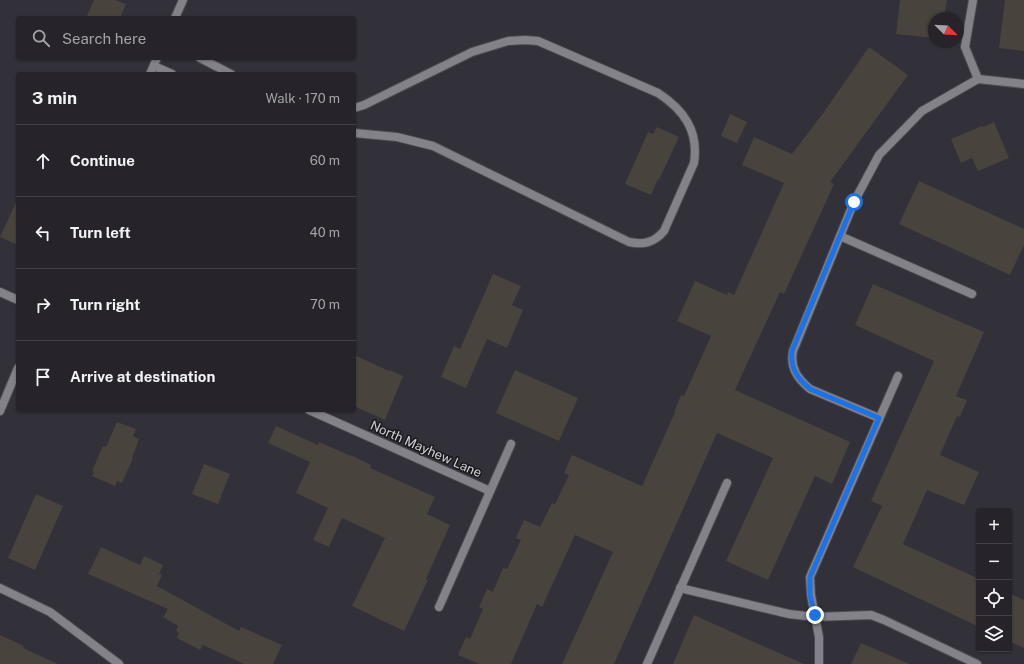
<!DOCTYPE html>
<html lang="en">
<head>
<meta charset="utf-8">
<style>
	body { margin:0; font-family:"Public Sans",sans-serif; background:#2e2c32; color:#f1f3f6 }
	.controls { position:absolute; right:12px; bottom:12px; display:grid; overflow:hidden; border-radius:4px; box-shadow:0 1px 3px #0004 }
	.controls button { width:36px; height:36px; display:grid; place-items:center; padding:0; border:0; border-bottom:1px solid #424147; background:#26242a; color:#f1f3f6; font:20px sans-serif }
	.compass { position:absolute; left:928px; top:12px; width:36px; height:36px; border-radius:50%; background:#26242a; box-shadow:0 1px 3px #0004; rotate:114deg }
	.stop { position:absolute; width:12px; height:12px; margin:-9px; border:3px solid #1a73e8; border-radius:50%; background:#fff }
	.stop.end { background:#1a73e8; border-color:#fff; box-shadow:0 1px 4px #0008 }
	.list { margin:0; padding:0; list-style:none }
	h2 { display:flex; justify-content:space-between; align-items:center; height:52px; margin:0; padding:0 16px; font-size:17px }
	h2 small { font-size:13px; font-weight:400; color:#a4a4a8 }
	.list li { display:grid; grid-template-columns:26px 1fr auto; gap:12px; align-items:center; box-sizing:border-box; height:72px; padding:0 16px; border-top:1px solid #424147 }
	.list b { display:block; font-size:15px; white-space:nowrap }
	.list em { font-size:13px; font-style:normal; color:#a4a4a8 }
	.icon { flex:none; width:22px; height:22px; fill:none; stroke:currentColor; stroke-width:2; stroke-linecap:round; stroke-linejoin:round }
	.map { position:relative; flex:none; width:1024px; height:664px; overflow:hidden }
	.search { position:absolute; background:#26242a; box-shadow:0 1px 3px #0004; left:16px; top:16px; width:340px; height:44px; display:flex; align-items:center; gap:10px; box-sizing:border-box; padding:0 14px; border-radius:4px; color:#a4a4a8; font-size:15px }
	.panel { position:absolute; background:#26242a; box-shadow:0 1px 3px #0004; left:16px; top:72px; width:340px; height:340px; border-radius:4px }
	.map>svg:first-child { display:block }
</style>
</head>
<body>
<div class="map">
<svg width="1024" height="664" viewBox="0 0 1024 664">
	<rect width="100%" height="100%" fill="#323038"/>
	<!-- building -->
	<g fill="#48433d">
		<polygon points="94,0 115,0 126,4 120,18 86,18"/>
		<polygon points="900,0 947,0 944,18 934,18 934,38 896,34"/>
		<polygon points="1005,0 1024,0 1024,51 999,48"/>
		<polygon points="869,47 908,75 830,182 834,184 784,294 780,292 735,390 850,442 832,484 815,476 768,580 726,561 773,458 717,433 614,664 562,664 613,552 575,535 542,607 537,604 511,664 479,664 458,655 466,637 470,639 483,609 479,607 487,589 493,592 503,568 507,569 521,540 516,538 524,520 540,527 552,503 555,504 569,475 564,473 572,455 642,486 675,412 674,412 681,395 684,396 711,336 677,321 695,281 727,295 728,292 734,295 784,183 742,165 754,137 792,154 824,112"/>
		<polygon points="730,114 747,122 737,143 721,136"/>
		<polygon points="994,122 1009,158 978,171 972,158 961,163 951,139 982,126 983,127"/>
		<polygon points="657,127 679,137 659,180 658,179 651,195 625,184 648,132 653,134"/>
		<polygon points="919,181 1024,229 1024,245 1010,275 899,224"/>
		<polygon points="18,198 18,245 0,237"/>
		<polygon points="493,274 521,286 512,305 523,310 507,348 487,339 466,388 441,377 454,346 460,349"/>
		<polygon points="873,284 984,332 956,396 967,400 960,417 957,416 940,455 979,472 964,505 927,490 903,544 979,579 979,627 853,567 882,506 871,501 934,361 855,325"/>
		<polygon points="354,355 389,371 390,370 403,376 385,420 354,406"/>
		<polygon points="515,370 578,398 559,441 496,413"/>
		<polygon points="117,422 136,429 133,436 139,439 132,458 133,458 122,483 117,481 115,486 92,476 94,472 92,471 103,446 106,447"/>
		<polygon points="276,426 318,445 319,442 351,456 351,455 371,465 370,468 435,497 427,514 450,525 426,579 428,580 404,631 352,606 385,538 342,518 329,547 313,540 328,508 296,493 310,462 268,443"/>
		<polygon points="204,464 230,474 218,504 192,494"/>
		<polygon points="36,494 63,506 35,570 8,558"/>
		<polygon points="101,547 140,565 144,556 163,565 159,574 162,575 157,586 239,631 241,627 282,645 273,664 244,664 203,645 200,650 177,638 179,633 176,631 178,626 163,617 168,609 88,574"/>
		<polygon points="1009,593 1024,600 1024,648 1009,641"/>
		<polygon points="694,615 754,642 804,664 673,664"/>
		<polygon points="0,635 24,646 23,648 58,664 0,664"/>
		<polygon points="861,643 910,664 851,664"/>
	</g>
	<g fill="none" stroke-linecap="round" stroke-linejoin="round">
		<defs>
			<g id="lane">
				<polyline points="200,58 231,74"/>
				<polyline points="154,66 172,74"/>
				<path d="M354 108 364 105 472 52 508 41 525 40 538 41 658 93C684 110 699 131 694 163L664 231C654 243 643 245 629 242L433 146 397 137 354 133"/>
			</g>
			<g id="street">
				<polyline points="973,0 965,47 978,79"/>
				<polyline points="175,18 183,0"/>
				<polyline points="150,74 157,58"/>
				<polyline points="840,236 972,294"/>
				<polyline points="0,292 18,300"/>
				<polyline points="309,410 490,491"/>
				<polyline points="0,411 18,368"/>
				<path d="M879 418 810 389C797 378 790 368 793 351L854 202 879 155 922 111 978 79 1024 84"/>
				<polyline points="0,588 50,612 119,664"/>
				<polyline points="680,588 789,614 815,617 871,615 884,620 977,664"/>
				<polyline points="439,607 511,444"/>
				<polyline points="647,664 727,483"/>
				<polyline points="819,664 819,637 811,595 810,577 898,376"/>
			</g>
		</defs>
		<!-- lane casing -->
		<use href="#lane" stroke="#4e4c52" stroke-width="10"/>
		<!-- street casing -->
		<use href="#street" stroke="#4e4c52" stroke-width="10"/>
		<!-- lane -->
		<use href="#lane" stroke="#838189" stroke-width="8"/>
		<!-- street -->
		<use href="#street" stroke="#838189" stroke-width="8"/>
	</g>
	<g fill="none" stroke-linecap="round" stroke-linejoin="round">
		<!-- route -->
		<path stroke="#1a73e8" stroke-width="5" d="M815 615 810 595V577L879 418 810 389C797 378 790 368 792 351L854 202"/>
	</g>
	<g text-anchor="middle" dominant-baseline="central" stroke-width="3" stroke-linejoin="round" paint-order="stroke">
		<!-- street labels -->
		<g font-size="13" fill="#d2d1d6" stroke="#1a191c">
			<text transform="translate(426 449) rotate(24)">North Mayhew Lane</text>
		</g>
	</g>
</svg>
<div class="controls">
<button>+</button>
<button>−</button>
<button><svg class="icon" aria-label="locate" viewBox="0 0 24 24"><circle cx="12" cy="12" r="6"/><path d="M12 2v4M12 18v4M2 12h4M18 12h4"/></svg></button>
<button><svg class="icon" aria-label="layers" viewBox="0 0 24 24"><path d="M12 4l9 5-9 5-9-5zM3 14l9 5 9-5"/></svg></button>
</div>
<svg class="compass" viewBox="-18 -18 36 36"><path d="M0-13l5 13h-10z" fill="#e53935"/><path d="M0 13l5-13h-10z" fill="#a4a4a8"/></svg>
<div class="stop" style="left:854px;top:202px"></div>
<div class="stop end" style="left:815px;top:615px"></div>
<div class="search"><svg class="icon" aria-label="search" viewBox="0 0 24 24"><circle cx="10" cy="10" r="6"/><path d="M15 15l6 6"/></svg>Search here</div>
<section class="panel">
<h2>3 min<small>Walk · 170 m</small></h2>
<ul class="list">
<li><svg class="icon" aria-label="ahead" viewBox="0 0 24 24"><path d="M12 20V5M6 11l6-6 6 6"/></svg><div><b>Continue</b></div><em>60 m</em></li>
<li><svg class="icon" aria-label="left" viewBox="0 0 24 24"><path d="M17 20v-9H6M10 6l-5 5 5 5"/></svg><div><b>Turn left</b></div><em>40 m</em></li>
<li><svg class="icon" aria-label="right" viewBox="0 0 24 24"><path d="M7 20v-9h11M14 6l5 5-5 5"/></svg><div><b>Turn right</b></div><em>70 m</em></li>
<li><svg class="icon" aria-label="arrive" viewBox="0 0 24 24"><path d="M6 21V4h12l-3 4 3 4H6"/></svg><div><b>Arrive at destination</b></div></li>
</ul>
</section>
</div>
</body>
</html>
